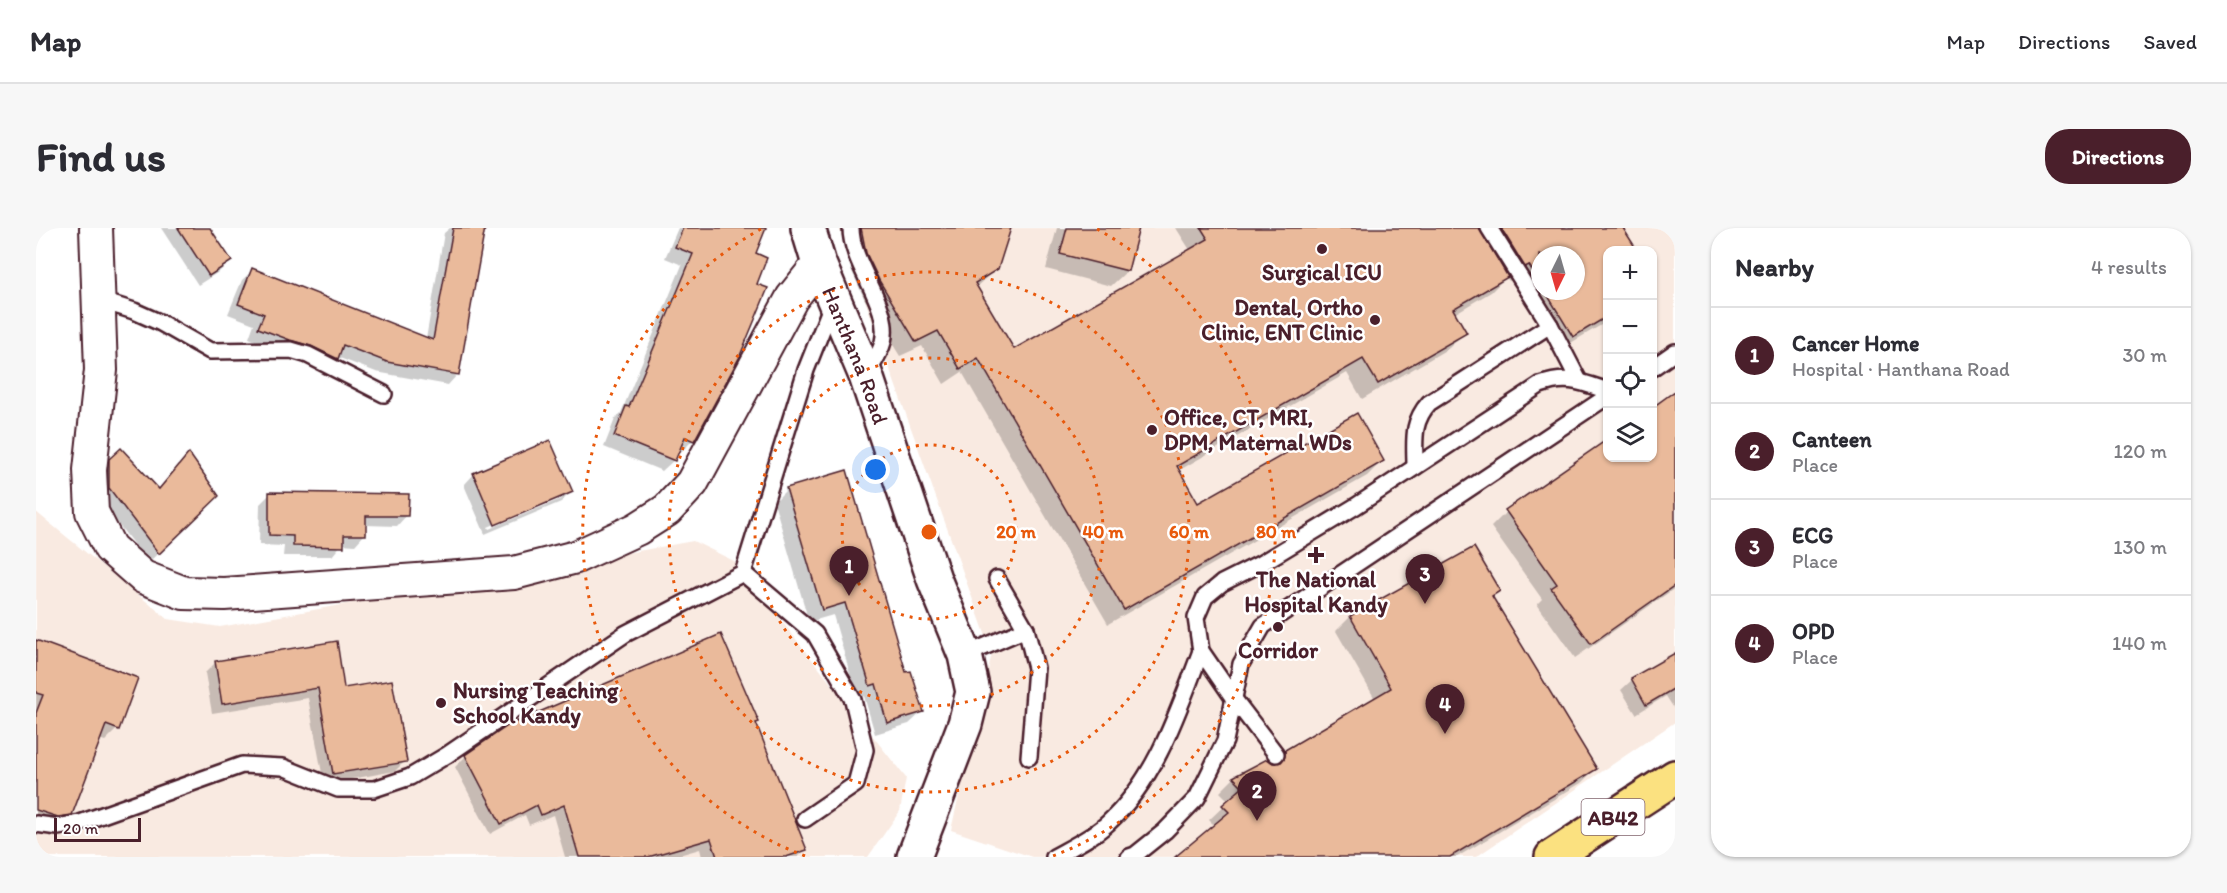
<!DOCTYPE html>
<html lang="en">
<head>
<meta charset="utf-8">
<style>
	body { margin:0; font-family:Itim,sans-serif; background:#f7f7f7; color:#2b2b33 }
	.controls { position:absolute; right:18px; top:18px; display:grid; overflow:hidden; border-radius:12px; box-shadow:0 2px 4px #0004 }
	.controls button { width:54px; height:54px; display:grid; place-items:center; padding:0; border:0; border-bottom:2px solid #e1e1e2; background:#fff; color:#2b2b33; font:30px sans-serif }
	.compass { position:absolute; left:1495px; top:18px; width:54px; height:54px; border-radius:50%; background:#fff; box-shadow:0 2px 4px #0004; rotate:185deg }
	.scale { position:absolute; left:18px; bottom:15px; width:87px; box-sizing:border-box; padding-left:6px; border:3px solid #4a1f2b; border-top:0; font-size:16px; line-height:21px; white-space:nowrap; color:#4a1f2b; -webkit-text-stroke:4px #fff; paint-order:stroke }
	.you { position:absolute; left:840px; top:242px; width:21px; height:21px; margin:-15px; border:4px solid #fff; border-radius:50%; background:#1a73e8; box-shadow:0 0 0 9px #1a73e833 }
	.badge { display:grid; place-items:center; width:39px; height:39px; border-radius:50%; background:#4a1f2b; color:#fff; font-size:20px; font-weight:700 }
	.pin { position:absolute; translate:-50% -50px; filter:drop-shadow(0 2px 3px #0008) }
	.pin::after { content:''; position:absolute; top:32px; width:21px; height:18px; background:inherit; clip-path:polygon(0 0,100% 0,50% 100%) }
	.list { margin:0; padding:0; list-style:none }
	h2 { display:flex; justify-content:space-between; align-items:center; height:78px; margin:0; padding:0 24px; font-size:26px }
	h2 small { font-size:20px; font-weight:400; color:#7c7c81 }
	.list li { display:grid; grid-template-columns:39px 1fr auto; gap:18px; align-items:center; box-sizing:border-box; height:96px; padding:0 24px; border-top:2px solid #e1e1e2 }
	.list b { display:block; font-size:22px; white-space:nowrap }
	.list p { margin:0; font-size:20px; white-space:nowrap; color:#7c7c81 }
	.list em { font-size:20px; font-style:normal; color:#7c7c81 }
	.icon { flex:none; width:33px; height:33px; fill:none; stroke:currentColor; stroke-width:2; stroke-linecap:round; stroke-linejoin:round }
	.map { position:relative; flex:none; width:1639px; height:629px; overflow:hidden; border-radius:24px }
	header { display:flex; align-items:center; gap:36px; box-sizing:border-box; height:84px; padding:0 30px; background:#fff; border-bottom:2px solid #e1e1e2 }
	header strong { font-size:28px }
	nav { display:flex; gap:33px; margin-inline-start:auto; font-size:21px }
	.intro { display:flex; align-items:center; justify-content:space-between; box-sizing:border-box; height:144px; padding:0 36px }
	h1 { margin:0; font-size:42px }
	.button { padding:15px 27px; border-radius:24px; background:#4a1f2b; color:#fff; font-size:21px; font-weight:700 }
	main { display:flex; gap:36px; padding:0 36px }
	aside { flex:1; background:#fff; border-radius:24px; box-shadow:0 2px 4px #0004 }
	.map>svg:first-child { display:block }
</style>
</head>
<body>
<header>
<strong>Map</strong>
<nav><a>Map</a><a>Directions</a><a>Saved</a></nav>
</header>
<div class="intro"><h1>Find us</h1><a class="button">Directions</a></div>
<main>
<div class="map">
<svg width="1639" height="629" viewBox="0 0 1639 629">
	<rect width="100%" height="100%" fill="#fff"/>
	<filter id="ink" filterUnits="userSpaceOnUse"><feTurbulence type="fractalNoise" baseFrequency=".0167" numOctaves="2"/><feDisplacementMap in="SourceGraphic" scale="12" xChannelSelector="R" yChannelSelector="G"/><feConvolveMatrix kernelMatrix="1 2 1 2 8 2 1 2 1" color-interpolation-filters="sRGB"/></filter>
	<g filter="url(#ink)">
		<!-- built -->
		<g fill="#f9eae1" fill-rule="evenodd">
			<path d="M803 0H1639V494L1440 629H996L915 602 956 425ZM1572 22H1616V230H1572ZM1504 27H1540V63H1504Z"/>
			<polygon points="0,284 132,391 184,399 657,313 698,333 870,550 864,583 832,629 0,629"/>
		</g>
		<!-- shadow -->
		<g fill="#0003" fill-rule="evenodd">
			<polygon points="125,0 172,0 194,33 184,43 162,57"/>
			<polygon points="414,0 447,0 422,146 412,157 340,144 301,129 290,140 213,110 218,96 192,86 206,52 217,42 390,111 408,5"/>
			<polygon points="642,0 729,0 718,26 657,212 646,223 642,222 638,232 626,243 568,219 579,191 585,185 646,37 629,30"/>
			<path d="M809 0H966L961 40 940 59 978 123 1154 22 1140 0H1586L1599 22H1572V93L1521 123 1477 51 1473 53 1470 49 1455 64 1418 86 1429 104 1413 120 1326 171 1311 145 1142 243 1162 277 1346 233 1331 248 1072 396 926 144 908 156 886 118 864 128 828 70 815 41 806 9ZM1504 27H1540V63H1504Z"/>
			<polygon points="1021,0 1102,0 1091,43 1075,58 1010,41"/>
			<polygon points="1616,51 1620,57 1616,61"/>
			<polygon points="1639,165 1639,360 1539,430 1501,376 1506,371 1455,299 1470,284 1572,212 1572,230 1616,230 1616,181"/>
			<polygon points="85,222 122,262 152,227 181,268 112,335 63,271 64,243"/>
			<path d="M438 246 535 264 525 274 449 306 428 257ZM525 268V271L453 301 452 299Z"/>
			<polygon points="751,261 869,446 886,484 873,496 839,506 828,468 821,470 797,387 773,394 738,274"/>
			<polygon points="234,266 371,287 361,298 329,297 329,306 319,317 306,316 296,328 247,328 248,318 223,317 224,276"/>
			<polygon points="1438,321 1462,363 1455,370 1559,541 1545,555 1421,629 1141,629 1179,598 1173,592 1193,573 1184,564 1198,550 1231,533 1236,537 1250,523 1339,471 1300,403 1314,389"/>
			<polygon points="0,414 81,501 69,513 63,511 35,586 22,599 0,599"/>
			<polygon points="1639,427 1639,482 1630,468 1600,486 1585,462 1596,452"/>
			<polygon points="180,434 307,462 369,533 359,543 288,556 272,470 176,485 169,445"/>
			<polygon points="430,528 769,622 762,629 666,629 664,621 636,629 529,629 517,587 493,597 489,587 454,606 419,539"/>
		</g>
		<!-- building -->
		<g fill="#eaba9b" stroke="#4a1f2b" stroke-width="1.5">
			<polygon points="142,0 174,0 196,33 173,48"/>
			<polygon points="417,0 449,0 423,147 351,134 307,117 302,131 275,118 254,112 222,100 228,86 202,76 216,40 397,112"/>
			<polygon points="647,0 730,0 720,25 731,30 721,56 732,60 703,130 658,213 649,209 639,233 578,208 590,178 593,179 657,26 639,19"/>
			<polygon points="825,0 975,0 962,41 939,55 978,121 1172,11 1165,0 1443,0 1472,49 1417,81 1431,105 1342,156 1327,131 1141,238 1162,275 1321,185 1348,233 1088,382 942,130 924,141 902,103 880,114 844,54 830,25"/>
			<polygon points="1031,0 1103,0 1092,43 1024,26"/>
			<polygon points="1465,0 1587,0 1601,22 1572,22 1572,88 1537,109 1509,63 1540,63 1540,27 1504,27 1504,55 1493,37 1489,39"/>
			<polygon points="1639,163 1639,357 1555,416 1515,360 1521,356 1469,282 1572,211 1572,230 1617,230 1617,179"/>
			<polygon points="514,212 537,264 459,297 437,245"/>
			<polygon points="85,220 123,261 153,225 183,268 123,326 73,260 73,231"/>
			<polygon points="811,242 870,444 875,443 888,484 851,495 840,456 834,458 809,375 786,382 750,260"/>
			<polygon points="233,264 373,266 372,288 330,288 330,307 308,307 308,319 257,318 257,308 233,307"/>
			<polygon points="1438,319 1464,363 1456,368 1561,541 1414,629 1139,629 1193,584 1186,577 1207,559 1197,549 1231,531 1237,535 1245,534 1249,529 1249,522 1355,460 1314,388"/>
			<polygon points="685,406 723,494 720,495 771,622 750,629 681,629 675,611 612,629 543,629 528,577 505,587 501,577 465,596 429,527 473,497"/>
			<polygon points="0,412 102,450 83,502 70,497 36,587 22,589 0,582 0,485 7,467 0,465"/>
			<polygon points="301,413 308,460 356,452 371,534 297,546 282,460 186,476 179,433"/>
			<polygon points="1639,425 1639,460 1610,477 1595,450"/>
		</g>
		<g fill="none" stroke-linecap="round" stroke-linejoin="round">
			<defs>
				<g id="service">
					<path d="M815 0C815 38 856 77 847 114 844 126 836 137 830 148"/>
					<polyline points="1453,0 1514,97 1543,153"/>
					<polyline points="63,72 98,83 125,95 174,123 255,122 272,127 348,166"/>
					<polyline points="1616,140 1639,124"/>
					<path d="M1379 239C1379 213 1375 195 1393 175L1514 97"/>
					<polyline points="707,345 779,406 817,472 829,522 820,556 769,591"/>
					<polyline points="961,351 990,401 1000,440 993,529"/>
					<polyline points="929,427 990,401"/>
					<path d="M1240 526 1198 471 1165 423 1160 390 1169 369 1186 355 1224 336 1320 278 1504 157C1531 147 1545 154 1572 163"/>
					<polyline points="0,596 22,599 44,595 206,537 247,539 302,561 338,561 374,549 411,527 589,406 707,345 770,142 797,74"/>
					<path d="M1018 629C1036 619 1057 609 1072 595 1121 550 1142 483 1165 423"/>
					<polyline points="1093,629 1099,627 1129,603 1161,570 1189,513 1205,436 1227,398 1572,168"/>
				</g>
				<polyline id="minor" points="60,0 65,142 54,242 56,284 74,320 107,349 148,365 188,366 478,345 540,329 601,301 631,282 656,255 756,70 783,36"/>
				<g id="tertiary">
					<path id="s1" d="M772 0 783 36 830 148 898 351 929 427 937 464 929 496 878 629"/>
				</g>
				<polyline id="primary" points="1516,629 1639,549"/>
			</defs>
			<!-- service casing -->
			<use href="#service" stroke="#4a1f2b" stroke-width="20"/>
			<!-- minor casing -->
			<use href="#minor" stroke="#4a1f2b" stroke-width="36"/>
			<!-- tertiary casing -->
			<use href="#tertiary" stroke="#4a1f2b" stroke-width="38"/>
			<!-- primary casing -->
			<use href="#primary" stroke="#4a1f2b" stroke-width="38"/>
			<!-- service -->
			<use href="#service" stroke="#fff" stroke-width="15"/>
			<!-- minor -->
			<use href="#minor" stroke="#fff" stroke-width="32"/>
			<!-- tertiary -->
			<use href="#tertiary" stroke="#fff" stroke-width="33"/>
			<!-- primary -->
			<use href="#primary" stroke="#fbe180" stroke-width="33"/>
		</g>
	</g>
	<!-- distance rings -->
	<g fill="none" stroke="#e8590c" stroke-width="3" stroke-dasharray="3 6">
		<circle cx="893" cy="304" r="87"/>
		<circle cx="893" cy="304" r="174"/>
		<circle cx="893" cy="304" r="260"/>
		<path d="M769 628A347 347 0 0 1 725 1M1061 1A347 347 0 0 1 1017 628"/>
	</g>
	<!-- markers -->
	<g fill="#4a1f2b" stroke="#fff" stroke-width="2">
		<circle cx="1286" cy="21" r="6"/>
		<circle cx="1339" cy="92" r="6"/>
		<circle cx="1116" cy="202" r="6"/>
		<path d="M1277 318h6v6h6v6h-6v6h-6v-6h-6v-6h6z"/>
		<circle cx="1242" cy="399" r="6"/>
		<circle cx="405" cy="475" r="6"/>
	</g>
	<g text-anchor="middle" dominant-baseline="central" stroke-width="5" stroke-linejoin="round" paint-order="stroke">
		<!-- shield labels -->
		<rect fill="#fff" stroke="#80626b" stroke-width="1.5" x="1545.5" y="571" width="63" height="36" rx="4.5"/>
		<g font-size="21" font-weight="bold" fill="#4a1f2b">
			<text x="1577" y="589">AB42</text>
		</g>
		<!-- poi labels -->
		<g font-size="22" font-weight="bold" fill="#4a1f2b" stroke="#fff">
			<text x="1286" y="44">Surgical ICU</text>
			<text x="1327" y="79" text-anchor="end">Dental, Ortho<tspan x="1327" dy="25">Clinic, ENT Clinic</tspan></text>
			<text x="1128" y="189" text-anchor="start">Office, CT, MRI,<tspan x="1128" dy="25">DPM, Maternal WDs</tspan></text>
			<text x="1280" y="351">The National<tspan x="1280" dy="25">Hospital Kandy</tspan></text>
			<text x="1242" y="422">Corridor</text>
			<text x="417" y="462" text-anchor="start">Nursing Teaching<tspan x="417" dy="25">School Kandy</tspan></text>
		</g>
		<!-- street labels -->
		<g font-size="22" fill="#4a1f2b" stroke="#fff">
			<text stroke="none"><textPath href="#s1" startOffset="136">Hanthana Road</textPath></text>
		</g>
	</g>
	<circle cx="893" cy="304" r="9" fill="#e8590c" stroke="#fff" stroke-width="3"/>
	<g font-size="18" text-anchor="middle" font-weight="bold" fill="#e8590c" stroke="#fff" stroke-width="5" stroke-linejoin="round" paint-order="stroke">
		<text x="980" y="310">20 m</text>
		<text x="1067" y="310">40 m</text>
		<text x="1153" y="310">60 m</text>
		<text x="1240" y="310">80 m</text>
	</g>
</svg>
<div class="controls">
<button>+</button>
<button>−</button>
<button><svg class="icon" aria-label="locate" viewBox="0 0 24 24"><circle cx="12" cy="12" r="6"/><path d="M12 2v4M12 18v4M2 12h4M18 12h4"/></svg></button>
<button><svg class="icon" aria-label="layers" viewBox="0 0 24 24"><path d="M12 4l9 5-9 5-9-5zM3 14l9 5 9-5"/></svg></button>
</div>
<svg class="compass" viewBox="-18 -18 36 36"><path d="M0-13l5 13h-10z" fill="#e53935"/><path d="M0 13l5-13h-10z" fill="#7c7c81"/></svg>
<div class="scale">20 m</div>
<div class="you"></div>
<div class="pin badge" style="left:813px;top:368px">1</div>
<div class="pin badge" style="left:1221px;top:593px">2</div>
<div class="pin badge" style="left:1389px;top:376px">3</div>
<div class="pin badge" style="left:1409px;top:506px">4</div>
</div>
<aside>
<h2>Nearby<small>4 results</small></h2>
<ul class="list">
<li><span class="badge">1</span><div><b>Cancer Home</b><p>Hospital · Hanthana Road</p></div><em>30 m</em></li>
<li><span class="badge">2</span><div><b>Canteen</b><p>Place</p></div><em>120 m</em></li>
<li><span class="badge">3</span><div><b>ECG</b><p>Place</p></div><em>130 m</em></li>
<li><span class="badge">4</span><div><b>OPD</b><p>Place</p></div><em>140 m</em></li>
</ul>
</aside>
</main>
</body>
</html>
